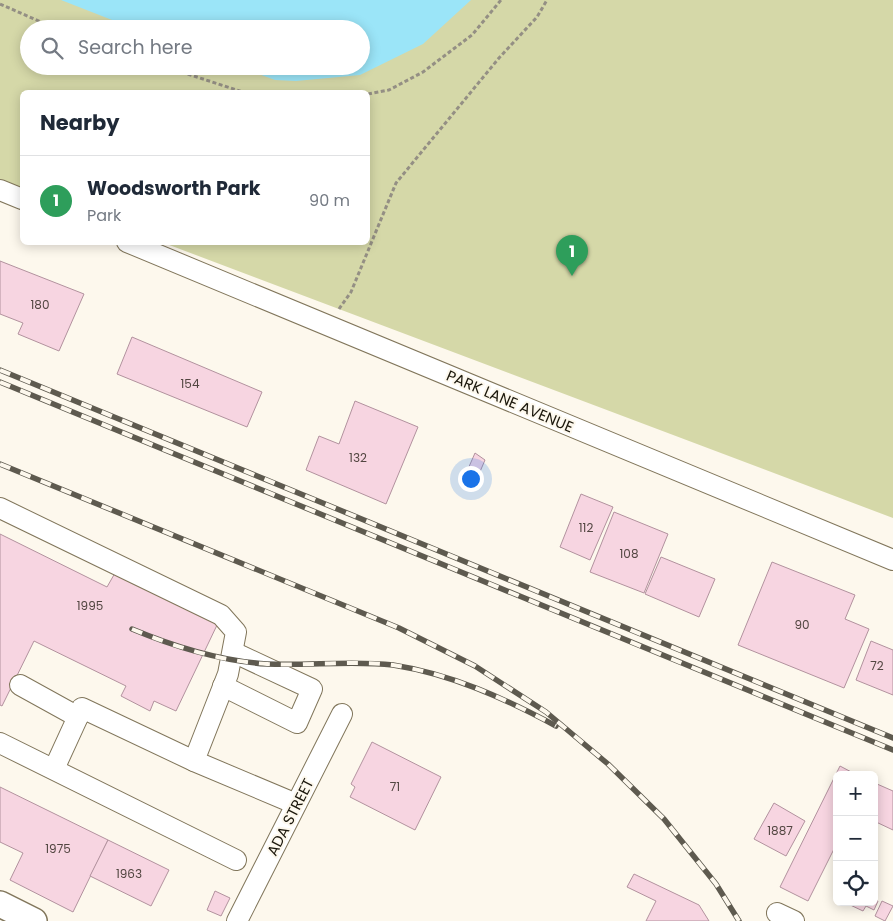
<!DOCTYPE html>
<html lang="en">
<head>
<meta charset="utf-8">
<style>
	body { margin:0; font-family:Poppins,sans-serif; background:#f6f6f7; color:#1f2937 }
	.controls { position:absolute; right:15px; bottom:15px; display:grid; overflow:hidden; border-radius:8px; box-shadow:0 2px 12px #0003 }
	.controls button { width:45px; height:45px; display:grid; place-items:center; padding:0; border:0; border-bottom:1px solid #e0e1e3; background:#fff; color:#1f2937; font:25px sans-serif }
	.you { position:absolute; left:470px; top:478px; width:18px; height:18px; margin:-12px; border:4px solid #fff; border-radius:50%; background:#1a73e8; box-shadow:0 0 0 8px #1a73e833 }
	.badge { display:grid; place-items:center; width:32px; height:32px; border-radius:50%; background:#2e85b4; color:#fff; font-size:16px; font-weight:700 }
	.pin { position:absolute; translate:-50% -41px; filter:drop-shadow(0 1px 2px #0008) }
	.pin::after { content:''; position:absolute; top:26px; width:18px; height:15px; background:inherit; clip-path:polygon(0 0,100% 0,50% 100%) }
	.list { margin:0; padding:0; list-style:none }
	h2 { display:flex; justify-content:space-between; align-items:center; height:65px; margin:0; padding:0 20px; font-size:21px }
	h2 small { font-size:16px; font-weight:400; color:#747a83 }
	.list li { display:grid; grid-template-columns:32px 1fr auto; gap:15px; align-items:center; box-sizing:border-box; height:90px; padding:0 20px; border-top:1px solid #e0e1e3 }
	.list b { display:block; font-size:19px; white-space:nowrap }
	.list p { margin:0; font-size:16px; white-space:nowrap; color:#747a83 }
	.list em { font-size:16px; font-style:normal; color:#747a83 }
	.icon { flex:none; width:28px; height:28px; fill:none; stroke:currentColor; stroke-width:2; stroke-linecap:round; stroke-linejoin:round }
	.map { position:relative; flex:none; width:893px; height:921px; overflow:hidden }
	.search { position:absolute; background:#fff; box-shadow:0 2px 12px #0003; left:20px; top:20px; width:350px; height:55px; display:flex; align-items:center; gap:12px; box-sizing:border-box; padding:0 18px; border-radius:28px; color:#747a83; font-size:19px }
	.panel { position:absolute; background:#fff; box-shadow:0 2px 12px #0003; left:20px; top:90px; width:350px; height:155px; border-radius:8px }
	.map>svg:first-child { display:block }
</style>
</head>
<body>
<div class="map">
<svg width="893" height="921" viewBox="0 0 893 921">
	<rect width="100%" height="100%" fill="#fdf8ed"/>
	<!-- green -->
	<path fill="#d5d8a8" fill-rule="evenodd" d="M0 0H893V518L164 243 368 242V92H22V189L0 180ZM29 29H361V66H29Z"/>
	<!-- water -->
	<polygon fill="#9be5f8" points="61,0 471,0 423,44 360,75 296,81 275,80 237,66 361,66 361,29 135,29"/>
	<!-- building -->
	<g fill="#f7d5e1" stroke="#b2929e">
		<polygon points="0,261 84,294 59,351 18,334 23,323 0,314"/>
		<polygon points="132,337 262,392 247,427 117,374"/>
		<polygon points="355,401 418,427 386,504 306,470 319,436 339,444"/>
		<polygon points="475,453 485,460 479,474 468,469"/>
		<polygon points="581,494 613,507 590,560 560,547"/>
		<polygon points="614,512 668,534 644,593 590,572"/>
		<polygon points="0,534 107,587 115,573 218,623 176,711 154,701 150,711 121,696 126,686 34,641 2,706 0,705"/>
		<polygon points="661,557 715,579 699,617 645,594"/>
		<polygon points="772,562 855,595 845,619 869,629 844,688 738,645"/>
		<polygon points="871,641 893,650 893,695 856,680"/>
		<polygon points="372,742 441,777 415,830 350,797 355,787 351,784"/>
		<polygon points="840,766 857,775 837,775 837,843 808,901 780,887"/>
		<polygon points="877,784 893,791 893,830 874,821 874,789"/>
		<polygon points="0,787 108,840 73,912 10,880 23,853 0,842"/>
		<polygon points="774,803 805,821 786,856 754,839"/>
		<polygon points="108,840 169,870 151,906 90,876"/>
		<polygon points="634,874 699,905 709,921 646,921 656,901 627,887"/>
		<polygon points="215,891 230,898 221,916 207,910"/>
		<polygon points="874,899 878,901 874,910 866,906 863,911 846,903 874,902"/>
		<polygon points="882,901 893,906 885,921 875,916"/>
	</g>
	<g fill="none" stroke-linecap="round" stroke-linejoin="round">
		<defs>
			<g id="minor">
				<polyline points="0,190 22,199"/>
				<polyline points="127,242 893,560"/>
				<polyline points="0,508 221,615 236,632 228,674 194,761 296,804"/>
				<polyline points="20,685 78,717"/>
				<polyline points="223,686 297,723 312,689 233,652"/>
				<polyline points="0,743 236,860"/>
				<polyline points="54,769 82,708 194,761"/>
				<polyline points="777,913 794,921"/>
				<polyline points="237,921 342,714"/>
			</g>
			<polyline id="major" points="0,904 34,921"/>
		</defs>
		<!-- minor casing -->
		<use href="#minor" stroke="#81765b" stroke-width="22"/>
		<!-- major casing -->
		<use href="#major" stroke="#81765b" stroke-width="28"/>
		<!-- path -->
		<g stroke="#948f84" stroke-width="3" stroke-dasharray="4 2.5" stroke-linecap="butt">
			<polyline points="0,4 57,29"/>
			<polyline points="163,66 243,92"/>
			<polyline points="368,94 389,90 423,72 472,35 501,0"/>
			<polyline points="339,309 351,292 396,183 499,58 537,17 547,0"/>
		</g>
		<!-- minor -->
		<use href="#minor" stroke="#fff" stroke-width="20"/>
		<!-- major -->
		<use href="#major" stroke="#fff" stroke-width="25"/>
		<defs>
			<g id="rail">
				<polyline points="0,370 893,738"/>
				<polyline points="0,382 893,750"/>
				<polyline points="0,464 399,628 475,666 546,712 608,764 664,819 716,884 739,921"/>
				<path d="M132 629C175 647 220 661 267 664 308 666 352 660 393 665 451 674 504 698 556 726"/>
			</g>
		</defs>
		<!-- rail casing -->
		<use href="#rail" stroke="#5e5a4f" stroke-width="5.5"/>
		<!-- rail -->
		<use href="#rail" stroke="#fdf8ed" stroke-width="4" stroke-dasharray="11" stroke-linecap="butt"/>
	</g>
	<g text-anchor="middle" dominant-baseline="central" stroke-width="4" stroke-linejoin="round" paint-order="stroke">
		<!-- number labels -->
		<g font-size="12" fill="#524641">
			<text x="40" y="304">180</text>
			<text x="190" y="383">154</text>
			<text x="358" y="457">132</text>
			<text x="586" y="527">112</text>
			<text x="629" y="553">108</text>
			<text x="90" y="605">1995</text>
			<text x="802" y="624">90</text>
			<text x="877" y="665">72</text>
			<text x="395" y="786">71</text>
			<text x="780" y="830">1887</text>
			<text x="58" y="848">1975</text>
			<text x="129" y="873">1963</text>
		</g>
		<!-- street labels -->
		<g font-size="15" fill="#1b170c" stroke="#fdf8ed">
			<text transform="translate(510 401) rotate(23)">PARK LANE AVENUE</text>
			<text transform="translate(290 817) rotate(-63)">ADA STREET</text>
		</g>
	</g>
</svg>
<div class="controls">
<button>+</button>
<button>−</button>
<button><svg class="icon" aria-label="locate" viewBox="0 0 24 24"><circle cx="12" cy="12" r="6"/><path d="M12 2v4M12 18v4M2 12h4M18 12h4"/></svg></button>
</div>
<div class="you"></div>
<div class="pin badge" style="left:572px;top:276px;background:#2e9e5b">1</div>
<div class="search"><svg class="icon" aria-label="search" viewBox="0 0 24 24"><circle cx="10" cy="10" r="6"/><path d="M15 15l6 6"/></svg>Search here</div>
<section class="panel">
<h2>Nearby<small></small></h2>
<ul class="list">
<li><span class="badge" style="background:#2e9e5b">1</span><div><b>Woodsworth Park</b><p>Park</p></div><em>90 m</em></li>
</ul>
</section>
</div>
</body>
</html>
